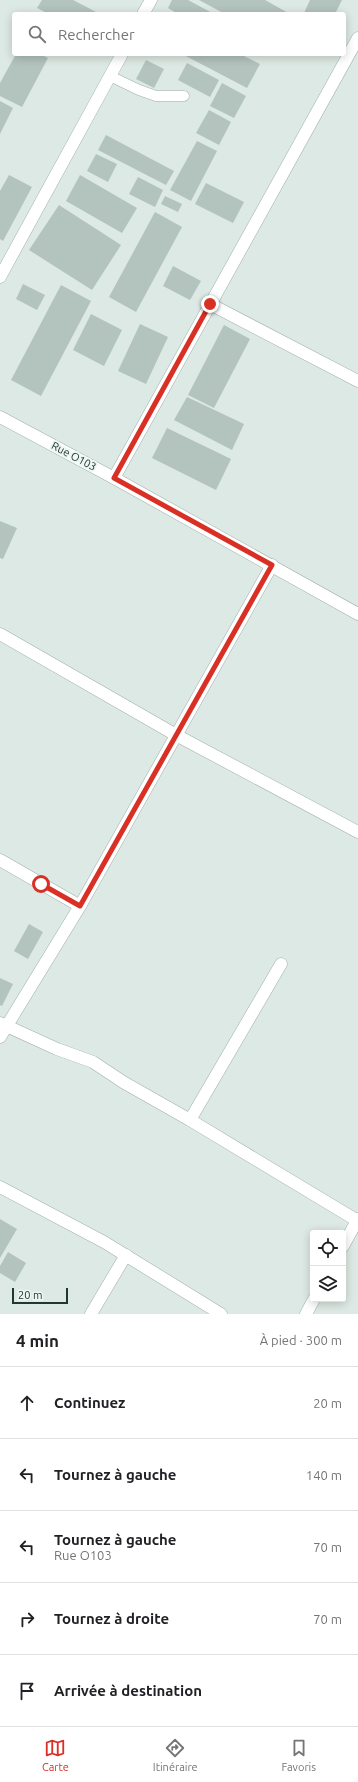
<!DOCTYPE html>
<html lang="fr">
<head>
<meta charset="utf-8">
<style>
	body { margin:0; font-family:Ubuntu,sans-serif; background:#f6f6f6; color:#202124 }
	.controls { position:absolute; right:12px; bottom:12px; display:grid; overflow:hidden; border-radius:4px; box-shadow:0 2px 10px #0003 }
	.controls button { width:36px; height:36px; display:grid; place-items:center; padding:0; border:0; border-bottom:1px solid #e0e0e0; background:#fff; color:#202124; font:20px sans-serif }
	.scale { position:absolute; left:12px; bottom:10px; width:56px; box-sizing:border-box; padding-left:4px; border:2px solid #203732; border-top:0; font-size:11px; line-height:14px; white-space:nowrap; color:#203732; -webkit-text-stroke:3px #edf6f2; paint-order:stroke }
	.stop { position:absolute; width:12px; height:12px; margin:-9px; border:3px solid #d93025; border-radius:50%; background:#fff }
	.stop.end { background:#d93025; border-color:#fff; box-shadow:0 1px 4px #0008 }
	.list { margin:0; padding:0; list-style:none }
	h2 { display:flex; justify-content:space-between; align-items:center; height:52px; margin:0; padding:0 16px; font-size:17px }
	h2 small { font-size:13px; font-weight:400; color:#757577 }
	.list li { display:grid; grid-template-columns:26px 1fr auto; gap:12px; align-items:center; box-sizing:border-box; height:72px; padding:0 16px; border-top:1px solid #e0e0e0 }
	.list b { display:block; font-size:15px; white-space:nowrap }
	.list p { margin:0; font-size:13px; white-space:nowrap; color:#757577 }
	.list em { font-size:13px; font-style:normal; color:#757577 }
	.icon { flex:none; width:22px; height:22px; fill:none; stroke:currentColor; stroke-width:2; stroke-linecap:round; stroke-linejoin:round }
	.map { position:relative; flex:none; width:358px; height:1314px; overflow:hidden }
	.search { position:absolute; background:#fff; box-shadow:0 2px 10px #0003; left:12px; right:12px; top:12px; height:44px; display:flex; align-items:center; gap:10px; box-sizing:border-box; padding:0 14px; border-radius:4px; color:#757577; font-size:15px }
	.sheet { height:412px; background:#fff }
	nav { display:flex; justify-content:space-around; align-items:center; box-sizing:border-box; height:56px; border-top:1px solid #e0e0e0; background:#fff; font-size:11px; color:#757577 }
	nav a { display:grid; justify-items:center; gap:2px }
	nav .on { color:#d93025 }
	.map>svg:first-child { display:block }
</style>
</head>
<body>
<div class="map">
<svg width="358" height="1314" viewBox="0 0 358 1314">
	<rect width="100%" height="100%" fill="#dde9e4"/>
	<!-- building -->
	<g fill="#b3c3bd">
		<polygon points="42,0 73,0 100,14 49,14 37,8"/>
		<polygon points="172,0 188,0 214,14 178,14 168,8"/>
		<polygon points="199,0 265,0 290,14 225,14"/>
		<polygon points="310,0 342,0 335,14 307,14 304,13"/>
		<polygon points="16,54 40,54 48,58 22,107 0,96 0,83"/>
		<polygon points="182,54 240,54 260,64 247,88"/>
		<polygon points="146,60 164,69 154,88 136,79"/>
		<polygon points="187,63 219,80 210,97 178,80"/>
		<polygon points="222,83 246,96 234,118 210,106"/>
		<polygon points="0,101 13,108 0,134"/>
		<polygon points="209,110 231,122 219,145 196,133"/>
		<polygon points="106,135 174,171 166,185 98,150"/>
		<polygon points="197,141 217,151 191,201 170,190"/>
		<polygon points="96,154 117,164 108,182 87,171"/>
		<polygon points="9,175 32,187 3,241 0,239 0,191"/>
		<polygon points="80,175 137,208 122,233 66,201"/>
		<polygon points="138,177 163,190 155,207 129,194"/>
		<polygon points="206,183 244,202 233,223 195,204"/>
		<polygon points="165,196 182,204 178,212 161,204"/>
		<polygon points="59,205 121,245 92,290 29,250"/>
		<polygon points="155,212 182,227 136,312 109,297"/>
		<polygon points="173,266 201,281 190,300 163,286"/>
		<polygon points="23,284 45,295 37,310 16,299"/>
		<polygon points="61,285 91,301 41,396 11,380"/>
		<polygon points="91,314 122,330 104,366 73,350"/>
		<polygon points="140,324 168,337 146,384 118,371"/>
		<polygon points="224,325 250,339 214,408 188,395"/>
		<polygon points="187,397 244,424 232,450 174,420"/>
		<polygon points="167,428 231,459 216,490 152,458"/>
		<polygon points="0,521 17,528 3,559 0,558"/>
		<polygon points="29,924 43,932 28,959 14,951"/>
		<polygon points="0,978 13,984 2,1006 0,1005"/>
		<polygon points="0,1219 17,1229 0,1258"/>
		<polygon points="8,1252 26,1263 15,1282 0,1273 0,1266"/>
	</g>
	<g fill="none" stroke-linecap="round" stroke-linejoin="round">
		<defs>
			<polyline id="service" points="110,76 139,90 156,96 184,96"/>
			<g id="minor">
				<polyline points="143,14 151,0"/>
				<polyline points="0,277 122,54"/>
				<polyline points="210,304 358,381"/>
				<polyline points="0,417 114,478 358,614"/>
				<polyline points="114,478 358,38"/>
				<polyline points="0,634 176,735 358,832"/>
				<polyline points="0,860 80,906"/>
				<polyline points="0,1023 57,1049 93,1062 123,1082 190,1120 358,1221"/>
				<polyline points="0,1037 80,906 272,565"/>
				<polyline points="190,1120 281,964"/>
				<polyline points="0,1187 104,1242 221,1314"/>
				<polyline points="343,1246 358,1219"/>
				<polyline points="91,1314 126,1255"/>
				<polyline points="306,1314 314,1299"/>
			</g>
		</defs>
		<!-- service casing -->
		<use href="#service" stroke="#a1b0ab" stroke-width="11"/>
		<!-- minor casing -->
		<use href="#minor" stroke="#a1b0ab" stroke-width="13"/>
		<!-- service -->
		<use href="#service" stroke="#fff" stroke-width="10"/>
		<!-- minor -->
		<use href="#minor" stroke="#fff" stroke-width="12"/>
	</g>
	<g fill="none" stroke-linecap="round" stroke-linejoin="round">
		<!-- route -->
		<polyline stroke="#d93025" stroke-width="5" points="41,884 80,906 272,565 114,478 210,304"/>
	</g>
	<g text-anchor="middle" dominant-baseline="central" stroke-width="4" stroke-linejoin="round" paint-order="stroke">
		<!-- street labels -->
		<g font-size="11" fill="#203732" stroke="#edf6f2">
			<text transform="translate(74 456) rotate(28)">Rue O103</text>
		</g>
	</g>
</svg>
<div class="controls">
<button><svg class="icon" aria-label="locate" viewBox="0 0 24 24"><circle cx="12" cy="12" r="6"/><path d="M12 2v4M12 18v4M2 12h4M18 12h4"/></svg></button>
<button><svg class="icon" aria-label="layers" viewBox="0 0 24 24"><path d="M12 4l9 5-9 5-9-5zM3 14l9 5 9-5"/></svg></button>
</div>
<div class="scale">20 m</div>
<div class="stop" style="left:41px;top:884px"></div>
<div class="stop end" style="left:210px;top:304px"></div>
<div class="search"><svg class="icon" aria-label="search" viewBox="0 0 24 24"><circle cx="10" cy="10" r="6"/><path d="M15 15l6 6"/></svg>Rechercher</div>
</div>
<section class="sheet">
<h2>4 min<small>À pied · 300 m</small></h2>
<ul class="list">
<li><svg class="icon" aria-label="ahead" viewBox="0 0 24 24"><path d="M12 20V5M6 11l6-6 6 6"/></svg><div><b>Continuez</b></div><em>20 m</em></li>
<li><svg class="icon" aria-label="left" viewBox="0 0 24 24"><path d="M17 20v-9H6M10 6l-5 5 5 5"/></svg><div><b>Tournez à gauche</b></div><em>140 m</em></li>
<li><svg class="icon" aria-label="left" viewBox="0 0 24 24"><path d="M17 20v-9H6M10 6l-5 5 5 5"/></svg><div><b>Tournez à gauche</b><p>Rue O103</p></div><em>70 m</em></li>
<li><svg class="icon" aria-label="right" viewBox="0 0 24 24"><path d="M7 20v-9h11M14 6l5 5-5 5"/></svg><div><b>Tournez à droite</b></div><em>70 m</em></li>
<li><svg class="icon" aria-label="arrive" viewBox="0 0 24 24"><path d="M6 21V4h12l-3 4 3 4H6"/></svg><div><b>Arrivée à destination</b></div></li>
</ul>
</section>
<nav>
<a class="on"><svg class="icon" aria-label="map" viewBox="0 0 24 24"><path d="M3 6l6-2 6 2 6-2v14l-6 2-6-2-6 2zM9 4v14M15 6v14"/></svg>Carte</a>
<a><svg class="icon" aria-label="directions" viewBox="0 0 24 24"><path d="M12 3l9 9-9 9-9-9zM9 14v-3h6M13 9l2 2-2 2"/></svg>Itinéraire</a>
<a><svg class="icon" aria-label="saved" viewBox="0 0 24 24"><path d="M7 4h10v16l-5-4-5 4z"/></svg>Favoris</a>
</nav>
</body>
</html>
